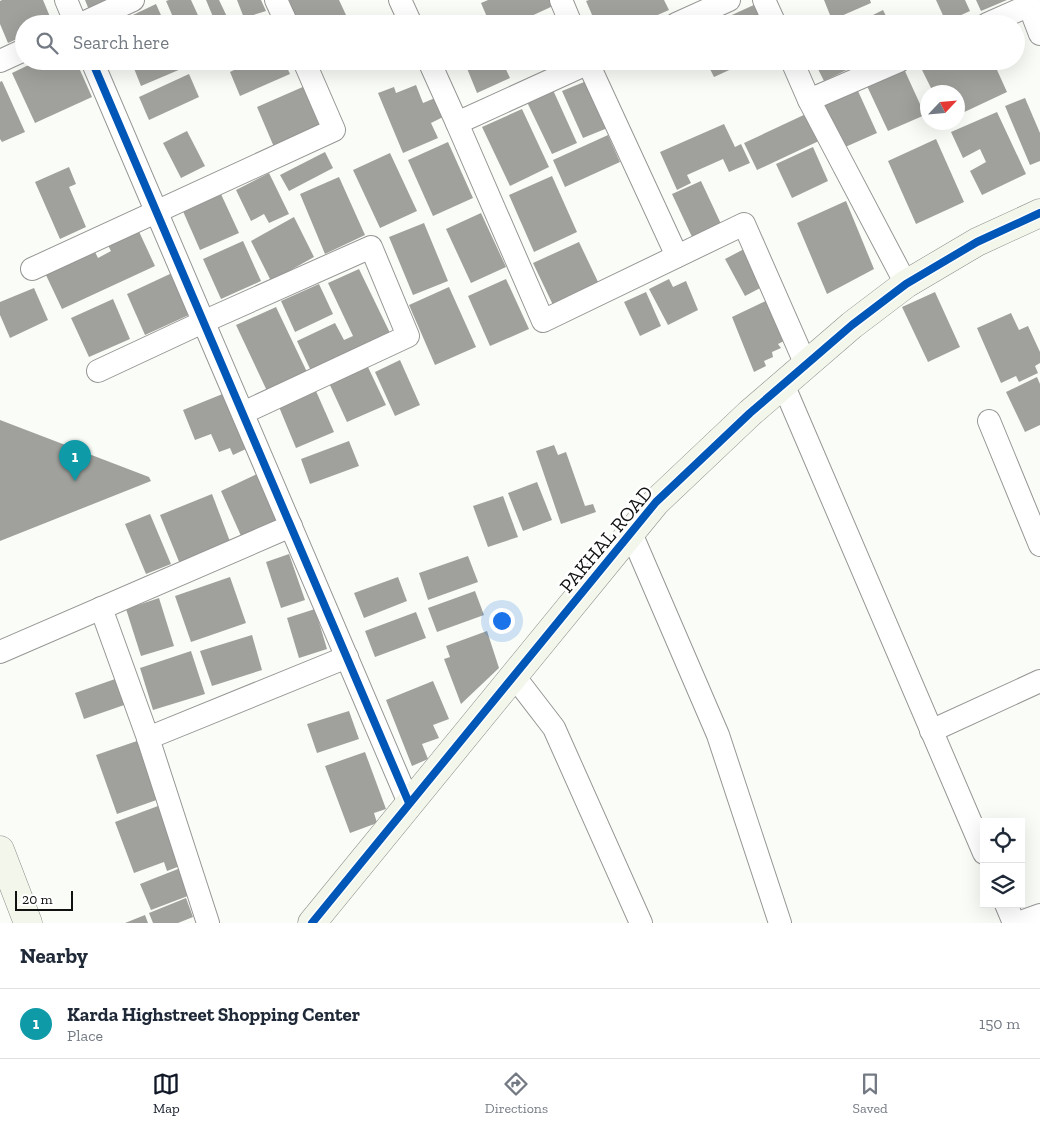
<!DOCTYPE html>
<html lang="en">
<head>
<meta charset="utf-8">
<style>
	body { margin:0; font-family:"Zilla Slab",serif; background:#f2f2f3; color:#1f2937 }
	.controls { position:absolute; right:15px; bottom:15px; display:grid; overflow:hidden; border-radius:0px; box-shadow:0 5px 20px #0002 }
	.controls button { width:45px; height:45px; display:grid; place-items:center; padding:0; border:0; border-bottom:1px solid #e0e1e3; background:#fff; color:#1f2937; font:25px sans-serif }
	.compass { position:absolute; left:920px; top:85px; width:45px; height:45px; border-radius:50%; background:#fff; box-shadow:0 5px 20px #0002; rotate:64deg }
	.scale { position:absolute; left:15px; bottom:12px; width:58px; box-sizing:border-box; padding-left:5px; border:2px solid #111; border-top:0; font-size:14px; line-height:18px; white-space:nowrap; color:#111; -webkit-text-stroke:4px #fff; paint-order:stroke }
	.you { position:absolute; left:501px; top:620px; width:18px; height:18px; margin:-12px; border:4px solid #fff; border-radius:50%; background:#1a73e8; box-shadow:0 0 0 8px #1a73e833 }
	.badge { display:grid; place-items:center; width:32px; height:32px; border-radius:50%; background:#111827; color:#fff; font-size:16px; font-weight:700 }
	.pin { position:absolute; translate:-50% -41px; filter:drop-shadow(0 1px 2px #0008) }
	.pin::after { content:''; position:absolute; top:26px; width:18px; height:15px; background:inherit; clip-path:polygon(0 0,100% 0,50% 100%) }
	.list { margin:0; padding:0; list-style:none }
	h2 { display:flex; justify-content:space-between; align-items:center; height:65px; margin:0; padding:0 20px; font-size:21px }
	h2 small { font-size:16px; font-weight:400; color:#747a83 }
	.list li { display:grid; grid-template-columns:32px 1fr auto; gap:15px; align-items:center; box-sizing:border-box; height:70px; padding:0 20px; border-top:1px solid #e0e1e3 }
	.list b { display:block; font-size:19px; white-space:nowrap }
	.list p { margin:0; font-size:16px; white-space:nowrap; color:#747a83 }
	.list em { font-size:16px; font-style:normal; color:#747a83 }
	.icon { flex:none; width:28px; height:28px; fill:none; stroke:currentColor; stroke-width:2; stroke-linecap:round; stroke-linejoin:round }
	.map { position:relative; flex:none; width:1040px; height:923px; overflow:hidden }
	.search { position:absolute; background:#fff; box-shadow:0 5px 20px #0002; left:15px; right:15px; top:15px; height:55px; display:flex; align-items:center; gap:12px; box-sizing:border-box; padding:0 18px; border-radius:28px; color:#747a83; font-size:19px }
	.sheet { height:135px; background:#fff }
	nav { display:flex; justify-content:space-around; align-items:center; box-sizing:border-box; height:70px; border-top:1px solid #e0e1e3; background:#fff; font-size:14px; color:#747a83 }
	nav a { display:grid; justify-items:center; gap:2px }
	nav .on { color:#111827 }
	.map>svg:first-child { display:block }
</style>
</head>
<body>
<div class="map">
<svg width="1040" height="923" viewBox="0 0 1040 923">
	<rect width="100%" height="100%" fill="#fafdf7"/>
	<!-- building -->
	<g fill="#a0a19c">
		<polygon points="2,0 43,0 53,24 24,24 24,36 8,43 0,24 0,1"/>
		<polygon points="85,0 113,0 89,10"/>
		<polygon points="169,0 191,0 202,24 176,24 166,1"/>
		<polygon points="206,0 219,0 230,23 216,24"/>
		<polygon points="237,0 261,0 266,11 244,18"/>
		<polygon points="286,0 339,0 346,15 326,24 297,24"/>
		<polygon points="488,0 550,0 553,6 514,24 490,24 481,3"/>
		<polygon points="589,0 664,0 669,10 637,24 596,24 586,1"/>
		<polygon points="824,0 870,0 871,3 832,20"/>
		<polygon points="936,0 965,0 970,11 946,22"/>
		<polygon points="976,0 1007,0 981,11"/>
		<polygon points="156,4 165,24 114,24"/>
		<polygon points="756,4 765,24 712,24"/>
		<polygon points="883,10 890,24 855,24"/>
		<polygon points="37,61 76,61 92,97 35,123 12,73"/>
		<polygon points="131,61 186,61 188,66 141,86"/>
		<polygon points="252,61 284,61 290,74 240,96 230,72"/>
		<polygon points="464,61 502,61 510,78 477,93"/>
		<polygon points="706,61 749,61 714,77"/>
		<polygon points="814,61 865,61 824,81"/>
		<polygon points="935,61 993,61 1007,92 958,115 958,92 933,92 921,68"/>
		<polygon points="904,69 925,115 888,131 867,86"/>
		<polygon points="189,74 199,97 149,120 139,97"/>
		<polygon points="589,80 610,127 583,138 562,91"/>
		<polygon points="2,81 25,132 2,142 0,139 0,82"/>
		<polygon points="416,85 423,103 435,98 443,117 431,123 438,138 403,153 378,93 394,87 396,93"/>
		<polygon points="305,86 322,125 274,147 257,107"/>
		<polygon points="553,90 577,143 552,154 527,102"/>
		<polygon points="858,91 877,133 843,148 825,105"/>
		<polygon points="1025,98 1040,133 1040,161 1030,165 1005,106"/>
		<polygon points="522,109 549,167 510,186 482,127"/>
		<polygon points="997,112 1026,174 982,195 970,171 986,162 980,149 963,158 951,132"/>
		<polygon points="808,113 821,140 757,170 744,143"/>
		<polygon points="724,124 735,147 741,144 750,163 729,172 723,159 687,175 691,183 677,190 660,152"/>
		<polygon points="187,131 205,166 181,178 163,143"/>
		<polygon points="608,135 620,162 565,187 553,160"/>
		<polygon points="936,139 964,202 916,224 888,161"/>
		<polygon points="448,142 473,198 433,216 408,160"/>
		<polygon points="813,147 828,181 792,198 776,164"/>
		<polygon points="325,152 333,168 289,191 280,175"/>
		<polygon points="390,153 417,211 380,228 353,170"/>
		<polygon points="69,167 76,184 69,187 86,227 60,239 35,182"/>
		<polygon points="269,173 289,214 269,223 264,214 251,221 236,190"/>
		<polygon points="552,176 577,232 534,252 509,195"/>
		<polygon points="339,177 365,235 325,254 300,194"/>
		<polygon points="701,181 722,226 693,239 672,194"/>
		<polygon points="220,192 239,233 200,250 182,209"/>
		<polygon points="846,201 874,269 827,294 797,223"/>
		<polygon points="481,213 506,267 471,283 446,229"/>
		<polygon points="294,217 314,257 271,281 251,241"/>
		<polygon points="135,223 155,266 62,309 45,273 94,250 98,258 111,251 104,238"/>
		<polygon points="424,223 448,281 413,295 389,237"/>
		<polygon points="243,241 261,281 221,299 203,259"/>
		<polygon points="579,242 599,284 553,305 533,263"/>
		<polygon points="746,248 766,285 745,296 725,259"/>
		<polygon points="359,269 391,335 312,373 297,341 335,323 344,340 353,336 328,283"/>
		<polygon points="172,273 191,314 145,335 127,294"/>
		<polygon points="506,279 529,329 490,346 468,296"/>
		<polygon points="669,279 673,287 686,281 698,310 668,325 649,289"/>
		<polygon points="319,284 333,314 295,332 281,301"/>
		<polygon points="449,287 476,347 435,365 409,305"/>
		<polygon points="34,288 48,320 10,338 0,315 0,302"/>
		<polygon points="646,292 661,326 640,336 624,302"/>
		<polygon points="935,292 960,347 928,362 902,307"/>
		<polygon points="772,298 790,338 778,344 781,348 772,352 773,357 764,361 766,366 754,372 732,317"/>
		<polygon points="113,299 130,339 89,357 71,318"/>
		<polygon points="276,307 307,372 267,391 236,325"/>
		<polygon points="1011,313 1019,330 1028,326 1040,352 1040,363 1035,366 1038,373 1019,382 1016,376 1001,383 977,328"/>
		<polygon points="400,360 420,405 395,416 375,372"/>
		<polygon points="367,365 386,405 347,422 329,383"/>
		<polygon points="1037,377 1040,384 1040,425 1025,432 1006,392"/>
		<polygon points="316,391 334,432 296,448 279,407"/>
		<polygon points="225,393 248,448 233,455 230,448 219,452 211,434 195,440 183,410"/>
		<polygon points="0,420 149,477 151,481 0,541"/>
		<polygon points="349,441 359,466 310,484 301,459"/>
		<polygon points="554,445 558,455 566,452 585,506 593,504 596,512 561,524 536,451"/>
		<polygon points="257,474 278,522 242,538 221,491"/>
		<polygon points="537,482 552,520 523,531 508,493"/>
		<polygon points="212,494 231,544 180,564 160,515"/>
		<polygon points="503,496 518,537 488,547 473,506"/>
		<polygon points="150,514 171,564 146,574 125,524"/>
		<polygon points="289,554 305,600 281,608 266,562"/>
		<polygon points="468,556 478,582 428,600 419,573"/>
		<polygon points="230,577 246,623 191,642 175,596"/>
		<polygon points="398,577 407,601 364,618 354,593"/>
		<polygon points="475,591 484,615 437,632 428,608"/>
		<polygon points="159,598 174,646 141,656 126,609"/>
		<polygon points="315,609 327,649 299,658 287,618"/>
		<polygon points="416,612 426,638 375,657 365,631"/>
		<polygon points="487,631 499,668 461,704 444,659 450,657 446,646"/>
		<polygon points="252,635 262,670 212,686 200,651"/>
		<polygon points="191,651 205,694 153,710 140,668"/>
		<polygon points="118,678 127,704 84,719 75,693"/>
		<polygon points="433,681 449,719 433,725 439,738 422,744 428,759 412,766 386,700"/>
		<polygon points="349,711 359,739 317,753 307,724"/>
		<polygon points="137,741 165,797 117,814 96,755"/>
		<polygon points="365,752 386,809 374,813 377,823 350,833 325,766"/>
		<polygon points="158,806 180,866 167,871 164,862 134,873 115,822"/>
		<polygon points="183,867 193,894 151,910 140,884"/>
		<polygon points="186,898 193,917 178,923 153,923 149,913"/>
		<polygon points="145,915 148,923 125,923"/>
	</g>
	<g fill="none" stroke-linecap="round" stroke-linejoin="round">
		<defs>
			<g id="street">
				<polyline points="66,0 76,24"/>
				<polyline points="276,0 287,24"/>
				<polyline points="400,0 411,24"/>
				<polyline points="561,0 571,24"/>
				<polyline points="764,0 775,24"/>
				<polyline points="1027,0 1040,34"/>
				<polyline points="81,24 133,0"/>
				<polyline points="676,24 729,0"/>
				<polyline points="987,24 1030,5"/>
				<polyline points="0,61 24,50"/>
				<polyline points="92,61 409,803"/>
				<polyline points="429,61 457,123 593,61"/>
				<polyline points="587,61 677,256"/>
				<polyline points="792,61 809,100 906,284"/>
				<polyline points="809,100 899,61"/>
				<polyline points="457,123 543,321 744,224 806,365"/>
				<polyline points="32,269 334,130 304,61"/>
				<polyline points="98,371 203,322 371,247 408,336 243,413"/>
				<polyline points="783,384 984,853"/>
				<polyline points="989,421 1040,545"/>
				<polyline points="631,533 718,735 780,923"/>
				<polyline points="101,608 148,738"/>
				<polyline points="0,652 291,526"/>
				<polyline points="514,676 554,728 641,923"/>
				<polyline points="931,731 1040,681"/>
				<polyline points="1006,904 1014,923"/>
				<polyline points="208,923 148,738 347,657"/>
				<polyline points="1018,923 1040,915"/>
			</g>
			<g id="secondary">
				<polyline points="0,850 28,923"/>
				<polyline points="312,923 656,502 750,413 852,325 906,284 977,242 1040,213"/>
			</g>
		</defs>
		<!-- street casing -->
		<use href="#street" stroke="#969795" stroke-width="24"/>
		<!-- secondary casing -->
		<use href="#secondary" stroke="#8d8e8b" stroke-width="29"/>
		<!-- street -->
		<use href="#street" stroke="#fefffe" stroke-width="22"/>
		<!-- secondary -->
		<use href="#secondary" stroke="#f2f6eb" stroke-width="28"/>
		<defs>
			<g id="cycleway">
				<polyline points="92,61 409,803"/>
				<polyline points="312,923 656,502 750,413 852,325 906,284 977,242 1040,213"/>
			</g>
		</defs>
		<!-- cycleway casing -->
		<use href="#cycleway" stroke="#fff" stroke-width="11"/>
		<!-- cycleway -->
		<use href="#cycleway" stroke="#0057b8" stroke-width="8"/>
	</g>
	<g text-anchor="middle" dominant-baseline="central" stroke-width="5" stroke-linejoin="round" paint-order="stroke">
		<!-- street labels -->
		<g font-size="20" fill="#111" stroke="#fff">
			<text transform="translate(606 539) rotate(-50)">PAKHAL ROAD</text>
		</g>
	</g>
</svg>
<div class="controls">
<button><svg class="icon" aria-label="locate" viewBox="0 0 24 24"><circle cx="12" cy="12" r="6"/><path d="M12 2v4M12 18v4M2 12h4M18 12h4"/></svg></button>
<button><svg class="icon" aria-label="layers" viewBox="0 0 24 24"><path d="M12 4l9 5-9 5-9-5zM3 14l9 5 9-5"/></svg></button>
</div>
<svg class="compass" viewBox="-18 -18 36 36"><path d="M0-13l5 13h-10z" fill="#e53935"/><path d="M0 13l5-13h-10z" fill="#747a83"/></svg>
<div class="scale">20 m</div>
<div class="you"></div>
<div class="pin badge" style="left:75px;top:481px;background:#0f9aa8">1</div>
<div class="search"><svg class="icon" aria-label="search" viewBox="0 0 24 24"><circle cx="10" cy="10" r="6"/><path d="M15 15l6 6"/></svg>Search here</div>
</div>
<section class="sheet">
<h2>Nearby<small></small></h2>
<ul class="list">
<li><span class="badge" style="background:#0f9aa8">1</span><div><b>Karda Highstreet Shopping Center</b><p>Place</p></div><em>150 m</em></li>
</ul>
</section>
<nav>
<a class="on"><svg class="icon" aria-label="map" viewBox="0 0 24 24"><path d="M3 6l6-2 6 2 6-2v14l-6 2-6-2-6 2zM9 4v14M15 6v14"/></svg>Map</a>
<a><svg class="icon" aria-label="directions" viewBox="0 0 24 24"><path d="M12 3l9 9-9 9-9-9zM9 14v-3h6M13 9l2 2-2 2"/></svg>Directions</a>
<a><svg class="icon" aria-label="saved" viewBox="0 0 24 24"><path d="M7 4h10v16l-5-4-5 4z"/></svg>Saved</a>
</nav>
</body>
</html>
